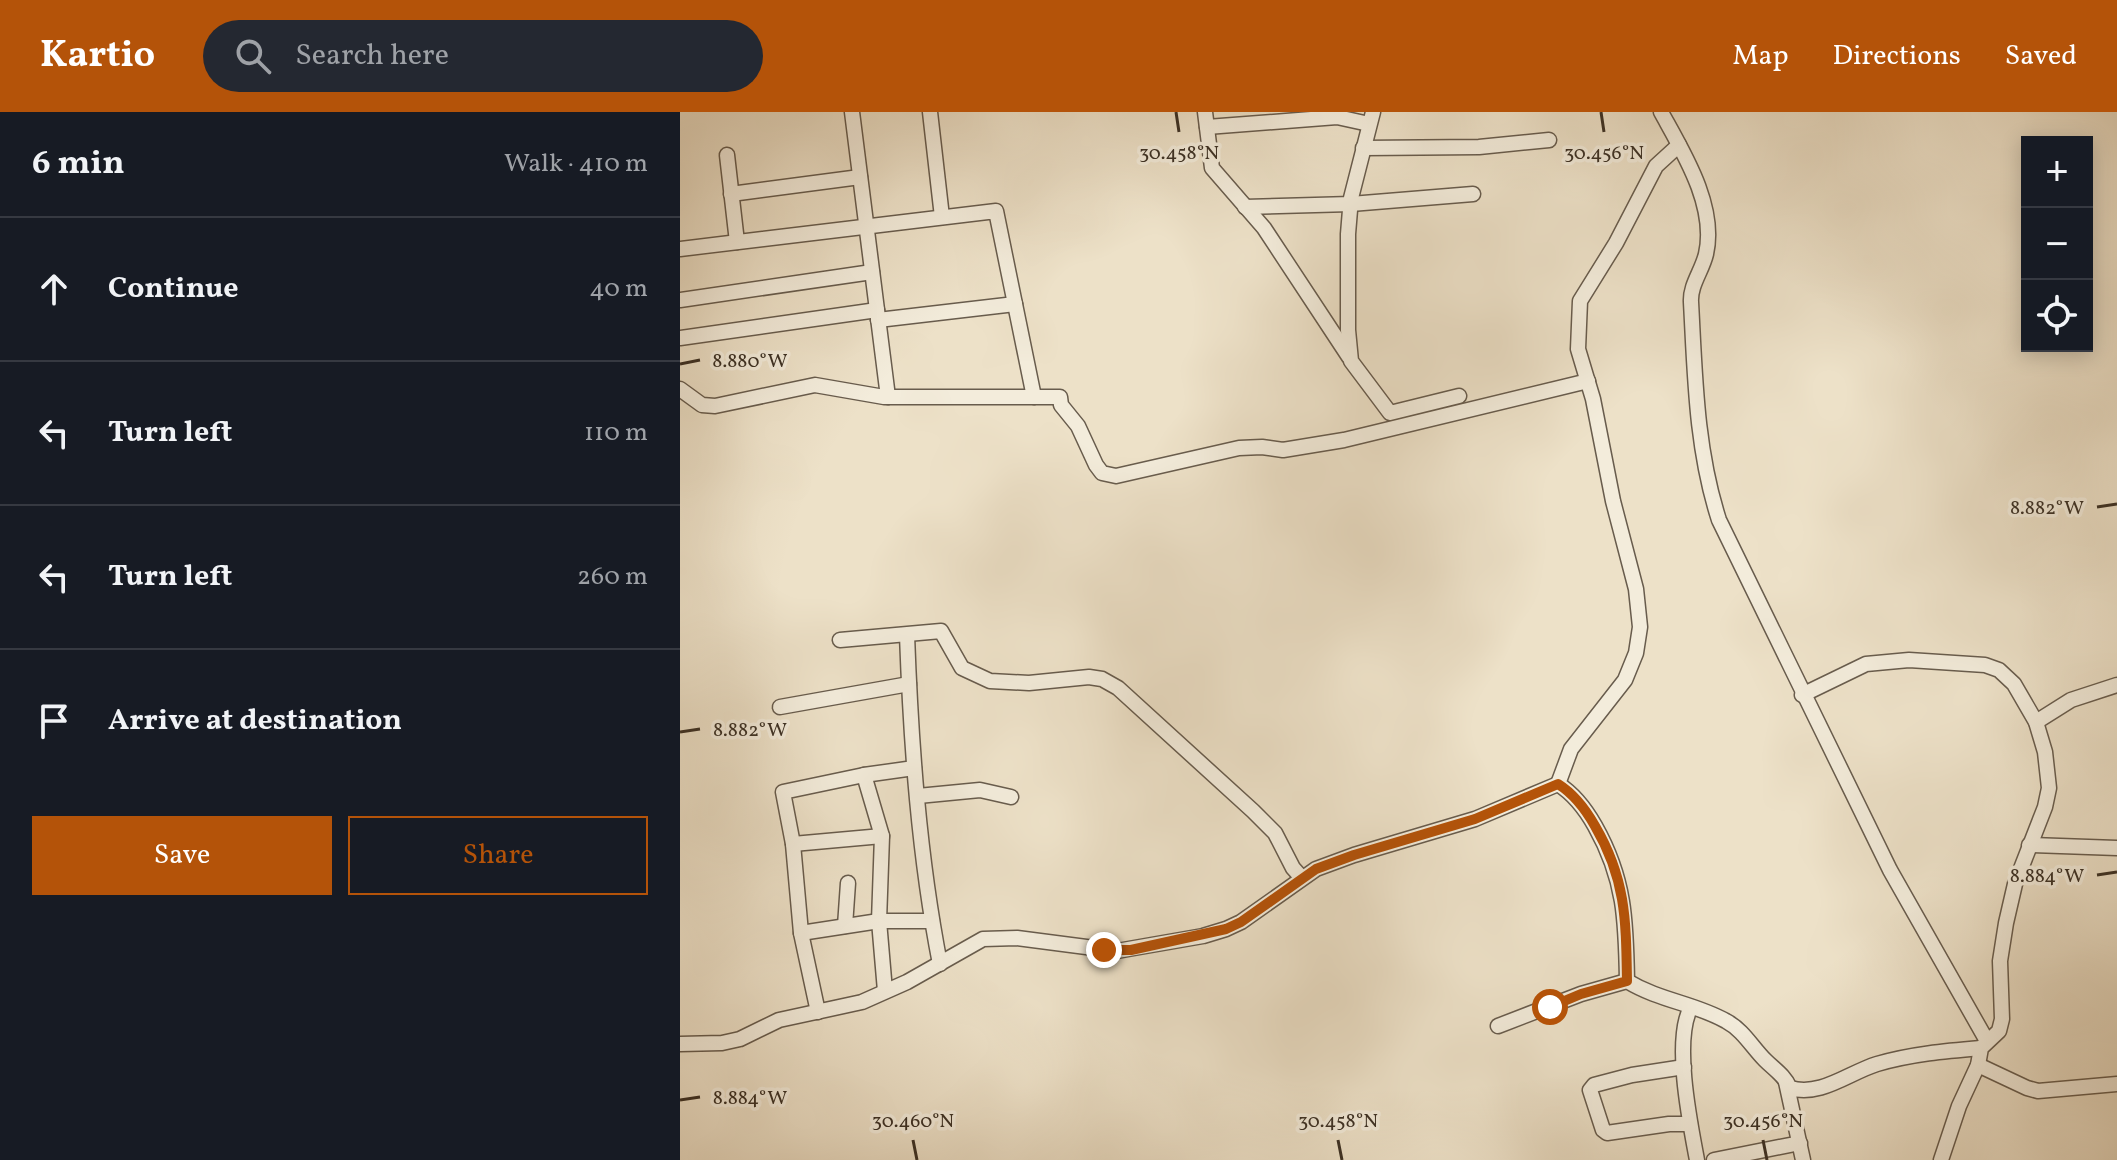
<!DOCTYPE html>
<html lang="en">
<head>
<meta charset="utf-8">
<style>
	body { margin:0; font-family:Vollkorn,serif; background:#242831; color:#f1f3f6 }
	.controls { position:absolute; right:24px; top:24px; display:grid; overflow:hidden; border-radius:0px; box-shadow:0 4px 20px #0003 }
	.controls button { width:72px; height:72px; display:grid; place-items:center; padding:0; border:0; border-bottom:2px solid #363941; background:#171b24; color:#f1f3f6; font:40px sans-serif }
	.stop { position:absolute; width:24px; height:24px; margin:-18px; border:6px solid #b45309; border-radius:50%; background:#fff }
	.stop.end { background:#b45309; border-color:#fff; box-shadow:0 2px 8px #0008 }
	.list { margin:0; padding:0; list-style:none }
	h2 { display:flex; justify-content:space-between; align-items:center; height:104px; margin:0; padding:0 32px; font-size:34px }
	h2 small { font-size:26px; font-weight:400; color:#9ea1a6 }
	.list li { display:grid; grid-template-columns:52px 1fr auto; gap:24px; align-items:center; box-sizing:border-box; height:144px; padding:0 32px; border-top:2px solid #363941 }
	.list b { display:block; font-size:30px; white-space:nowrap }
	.list em { font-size:26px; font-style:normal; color:#9ea1a6 }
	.actions { display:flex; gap:16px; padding:24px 32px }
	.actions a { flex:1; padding:18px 0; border:2px solid #b45309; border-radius:0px; text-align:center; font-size:28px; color:#b45309 }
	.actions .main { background:#b45309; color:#fff }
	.icon { flex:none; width:44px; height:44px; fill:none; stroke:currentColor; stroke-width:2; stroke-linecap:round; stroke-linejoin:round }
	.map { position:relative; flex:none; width:1437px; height:1048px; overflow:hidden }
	header { display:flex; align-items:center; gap:48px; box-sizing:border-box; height:112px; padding:0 40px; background:#b45309; color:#fff }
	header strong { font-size:38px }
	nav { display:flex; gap:44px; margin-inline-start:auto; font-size:28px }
	.search { width:560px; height:72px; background:#242831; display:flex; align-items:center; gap:20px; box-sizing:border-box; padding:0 28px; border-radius:44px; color:#9ea1a6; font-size:30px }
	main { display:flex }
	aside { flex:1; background:#171b24 }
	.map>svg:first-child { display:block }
</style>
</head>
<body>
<header>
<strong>Kartio</strong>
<div class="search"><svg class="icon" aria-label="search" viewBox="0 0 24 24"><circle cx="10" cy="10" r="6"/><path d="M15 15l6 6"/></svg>Search here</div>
<nav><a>Map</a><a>Directions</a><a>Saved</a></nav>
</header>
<main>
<aside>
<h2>6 min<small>Walk · 410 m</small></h2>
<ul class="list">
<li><svg class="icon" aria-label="ahead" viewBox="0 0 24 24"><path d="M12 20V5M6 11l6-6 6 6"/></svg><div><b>Continue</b></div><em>40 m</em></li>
<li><svg class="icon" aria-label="left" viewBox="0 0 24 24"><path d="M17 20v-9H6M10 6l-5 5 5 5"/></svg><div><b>Turn left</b></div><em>110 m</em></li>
<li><svg class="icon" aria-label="left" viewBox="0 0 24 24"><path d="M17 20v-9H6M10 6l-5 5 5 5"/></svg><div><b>Turn left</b></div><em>260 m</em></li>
<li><svg class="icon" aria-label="arrive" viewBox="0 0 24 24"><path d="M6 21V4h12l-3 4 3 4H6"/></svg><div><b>Arrive at destination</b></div></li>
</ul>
<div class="actions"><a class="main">Save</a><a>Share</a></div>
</aside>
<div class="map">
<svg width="1437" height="1048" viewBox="0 0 1437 1048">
	<rect width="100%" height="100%" fill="#ede1c8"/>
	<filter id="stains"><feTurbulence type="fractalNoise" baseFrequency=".0025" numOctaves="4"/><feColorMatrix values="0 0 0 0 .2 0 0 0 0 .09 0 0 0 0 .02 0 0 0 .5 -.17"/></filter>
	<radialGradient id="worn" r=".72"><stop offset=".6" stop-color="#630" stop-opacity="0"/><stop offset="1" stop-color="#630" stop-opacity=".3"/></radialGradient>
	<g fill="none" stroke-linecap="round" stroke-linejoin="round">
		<defs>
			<g id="minor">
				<polyline points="172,0 208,285"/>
				<polyline points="250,0 262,105"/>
				<polyline points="525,0 532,56 584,116 669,245"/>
				<polyline points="693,0 671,86 668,122 668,218 671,249 710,301 779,284"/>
				<path d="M981 0C1003 40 1037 94 1026 142 1022 159 1010 173 1011 190 1015 264 1016 337 1039 408L1210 758 1307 929"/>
				<polyline points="527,15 657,5 689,12"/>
				<polyline points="683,36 799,35 869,28"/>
				<polyline points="47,43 57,130"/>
				<polyline points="51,82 180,65"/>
				<polyline points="565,95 671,92 793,82"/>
				<polyline points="0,137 316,99 354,285"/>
				<polyline points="0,188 192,160"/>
				<polyline points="198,208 335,192"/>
				<polyline points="0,226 197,198"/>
				<polyline points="0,277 22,293 35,294 135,273 204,285 380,285 381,293 398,314 416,353 422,361 436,364 559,336 582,335 603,338 664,328 908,269"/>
				<path d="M227 523C231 633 239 744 260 852"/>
				<polyline points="160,528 261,519 282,556 310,569 349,571 409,565 422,567 438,576 573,699 595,721 613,756 622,766"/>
				<polyline points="1122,583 1186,552 1229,548 1305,553 1319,558 1334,572 1356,610 1365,640 1369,676 1365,695 1335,772 1326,811 1320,849 1322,907 1319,919 1301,936 1298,953 1279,994 1261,1048"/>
				<polyline points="100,595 229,572"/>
				<polyline points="1356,610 1391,588 1437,573"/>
				<polyline points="184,663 202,724 199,809 205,879"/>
				<polyline points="878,672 891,637 945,568 956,541 960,515 956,477 933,389 913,287 898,237 900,189 936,131 976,54 999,33"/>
				<polyline points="238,684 300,678 331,685"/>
				<polyline points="113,732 202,724"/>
				<polyline points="1349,733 1437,736"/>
				<polyline points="165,814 168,771"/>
				<polyline points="121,821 199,809 252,809"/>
				<path d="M1011 895C993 928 1010 1011 1017 1048"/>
				<polyline points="138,900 121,821 113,732 103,680 184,663 234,656"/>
				<path d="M818 914 901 882 947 869C980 889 1014 891 1046 909 1063 918 1072 935 1085 948 1095 958 1104 963 1110 976 1141 985 1168 961 1197 952 1231 942 1266 939 1301 936"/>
				<path d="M0 932 42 931 60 927 99 908 182 890 227 870 303 827 337 826 437 839 523 824 546 817 561 810 636 757 674 743 795 707 878 672C894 682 906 698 915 714 945 767 946 809 947 869"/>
				<polyline points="1298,953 1347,976 1358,979 1437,972"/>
				<polyline points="1004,955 952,963 914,973 910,978 923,1018 927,1021 989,1012 1010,1012"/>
				<polyline points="1106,970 1123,1048"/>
				<polyline points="1034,1048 1120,1031"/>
			</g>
		</defs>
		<!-- minor casing -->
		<use href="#minor" stroke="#685c4d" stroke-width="17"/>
		<!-- minor -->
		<use href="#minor" stroke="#f3ecdb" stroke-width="14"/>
	</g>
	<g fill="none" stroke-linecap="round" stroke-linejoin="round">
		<!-- route -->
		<path stroke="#b45309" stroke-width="10" d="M424 838H451L546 817 561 810 636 757 674 743 795 707 878 672C894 682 906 698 915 714 946 767 946 808 947 869L901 882 870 895"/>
	</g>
	<!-- ticks -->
	<path fill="none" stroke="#3b3024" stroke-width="3" d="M496 0 499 20M921 0 924 20M0 252 20 248M1417 395 1437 392M0 620 20 617M1417 763 1437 760M0 988 20 985M233 1028 237 1048M658 1028 662 1048M1083 1028 1087 1048"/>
	<g font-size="20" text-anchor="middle" fill="#3b3024" stroke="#f3ecdb" stroke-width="7" stroke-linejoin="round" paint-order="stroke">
		<text x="499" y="47">30.458°N</text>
		<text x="924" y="47">30.456°N</text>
		<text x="70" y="255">8.880°W</text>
		<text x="1367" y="402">8.882°W</text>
		<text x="70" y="624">8.882°W</text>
		<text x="1367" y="770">8.884°W</text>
		<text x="70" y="992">8.884°W</text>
		<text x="233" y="1015">30.460°N</text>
		<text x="658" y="1015">30.458°N</text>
		<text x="1083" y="1015">30.456°N</text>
	</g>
	<rect width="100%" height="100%" filter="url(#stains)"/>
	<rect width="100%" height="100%" fill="url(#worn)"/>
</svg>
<div class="controls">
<button>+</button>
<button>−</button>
<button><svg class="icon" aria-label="locate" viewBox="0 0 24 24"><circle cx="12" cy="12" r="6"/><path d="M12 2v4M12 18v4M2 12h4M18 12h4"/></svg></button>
</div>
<div class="stop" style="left:870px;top:895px"></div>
<div class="stop end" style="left:424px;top:838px"></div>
</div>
</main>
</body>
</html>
